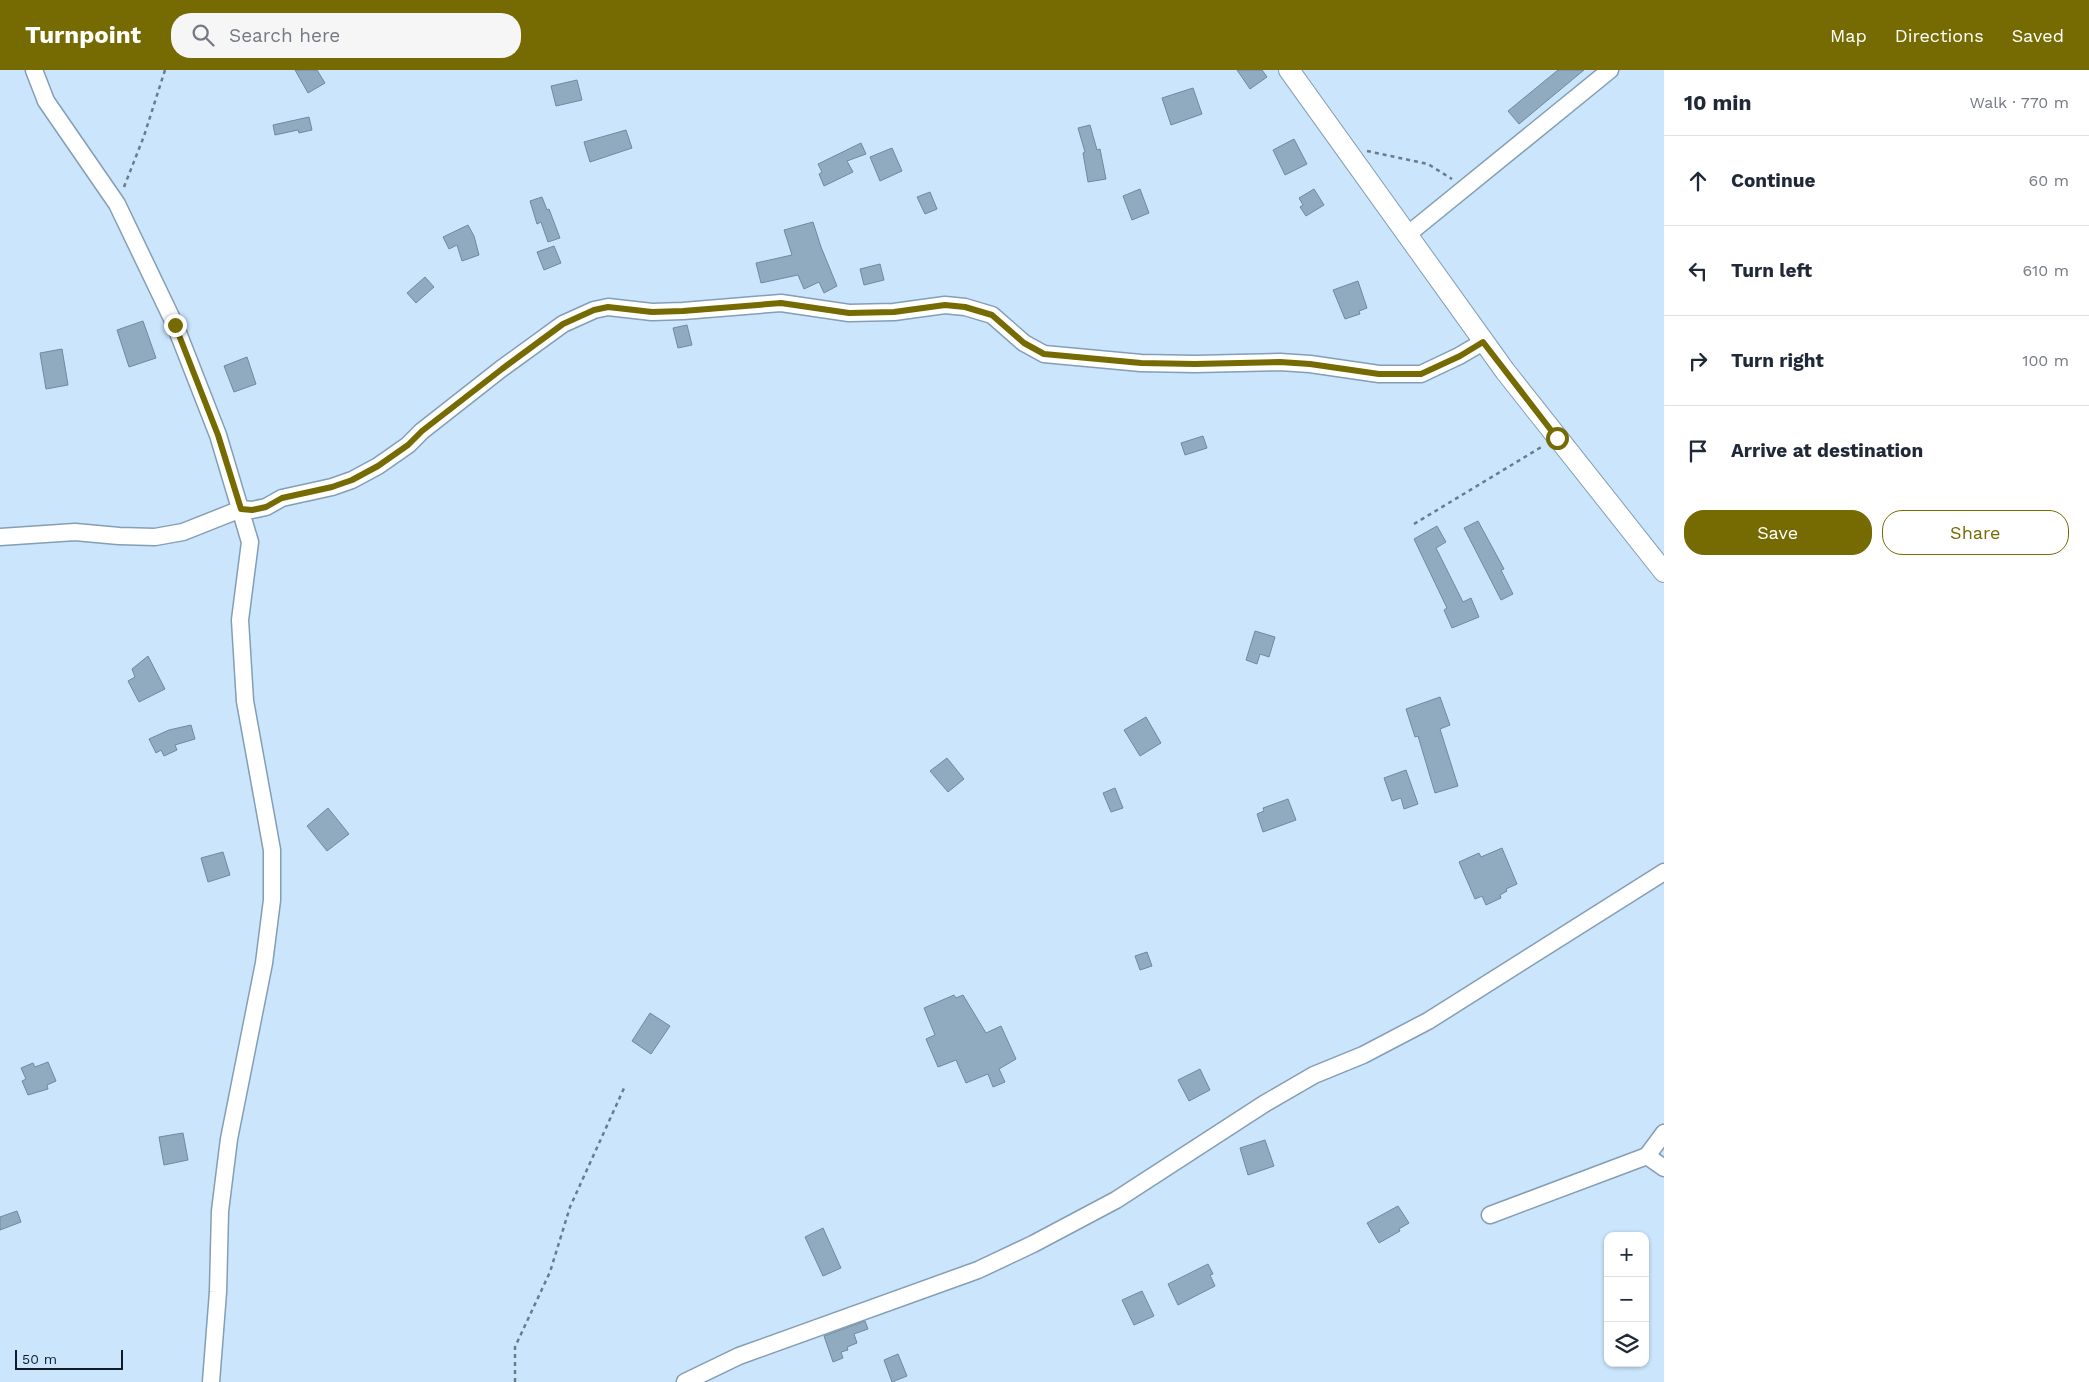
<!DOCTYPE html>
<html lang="en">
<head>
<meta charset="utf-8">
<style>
	body { margin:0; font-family:"Work Sans",sans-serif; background:#f6f6f7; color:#1f2937 }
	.controls { position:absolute; right:15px; bottom:15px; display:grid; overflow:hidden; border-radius:10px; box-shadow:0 1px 4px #0004 }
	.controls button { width:45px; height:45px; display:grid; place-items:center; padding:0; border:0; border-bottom:1px solid #e0e1e3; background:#fff; color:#1f2937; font:25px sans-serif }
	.scale { position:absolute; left:15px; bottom:12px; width:108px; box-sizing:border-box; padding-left:5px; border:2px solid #121c24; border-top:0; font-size:14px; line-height:18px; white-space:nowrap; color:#121c24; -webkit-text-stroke:4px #cae5fc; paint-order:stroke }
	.stop { position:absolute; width:15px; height:15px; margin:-11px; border:4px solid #766a02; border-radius:50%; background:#fff }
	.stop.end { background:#766a02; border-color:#fff; box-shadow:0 1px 5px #0008 }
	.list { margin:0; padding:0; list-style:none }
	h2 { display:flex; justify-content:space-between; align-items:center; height:65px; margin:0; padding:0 20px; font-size:21px }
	h2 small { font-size:16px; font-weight:400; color:#747a83 }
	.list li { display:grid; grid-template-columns:32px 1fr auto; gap:15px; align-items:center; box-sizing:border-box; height:90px; padding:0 20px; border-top:1px solid #e0e1e3 }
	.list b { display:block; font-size:19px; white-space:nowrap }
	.list em { font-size:16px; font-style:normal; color:#747a83 }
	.actions { display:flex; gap:10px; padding:15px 20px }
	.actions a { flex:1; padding:11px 0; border:1px solid #766a02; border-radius:20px; text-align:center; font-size:18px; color:#766a02 }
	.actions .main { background:#766a02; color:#fff }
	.icon { flex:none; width:28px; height:28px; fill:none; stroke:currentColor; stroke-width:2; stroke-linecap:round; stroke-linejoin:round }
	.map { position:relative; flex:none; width:1664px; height:1312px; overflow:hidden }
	header { display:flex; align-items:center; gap:30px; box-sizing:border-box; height:70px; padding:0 25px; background:#766a02; color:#fff }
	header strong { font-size:24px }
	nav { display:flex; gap:28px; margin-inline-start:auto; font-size:18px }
	.search { width:350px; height:45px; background:#f6f6f7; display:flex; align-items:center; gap:12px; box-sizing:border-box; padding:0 18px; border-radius:20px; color:#747a83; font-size:19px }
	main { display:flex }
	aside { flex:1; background:#fff }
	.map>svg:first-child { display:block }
</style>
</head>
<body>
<header>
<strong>Turnpoint</strong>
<div class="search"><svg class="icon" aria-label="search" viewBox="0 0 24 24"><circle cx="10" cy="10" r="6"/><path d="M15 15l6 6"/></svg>Search here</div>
<nav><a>Map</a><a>Directions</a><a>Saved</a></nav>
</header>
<main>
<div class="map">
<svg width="1664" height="1312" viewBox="0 0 1664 1312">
	<rect width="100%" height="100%" fill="#cae5fc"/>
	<!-- building -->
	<g fill="#90abc0" stroke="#70899d">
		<polygon points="295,0 317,0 325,13 308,23"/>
		<polygon points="1237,0 1262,0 1267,7 1250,19"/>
		<polygon points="1558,0 1584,0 1519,54 1508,41"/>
		<polygon points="577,10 582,30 556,36 551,16"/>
		<polygon points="1193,18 1202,44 1171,55 1162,28"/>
		<polygon points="309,47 312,60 299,63 298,60 275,65 273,55"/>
		<polygon points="1090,55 1097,80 1100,79 1106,109 1088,112 1083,83 1085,82 1078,58"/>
		<polygon points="626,60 632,78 590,92 584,72"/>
		<polygon points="1294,69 1307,94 1285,105 1273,80"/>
		<polygon points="861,73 866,84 847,91 853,102 824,116 819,104 822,102 818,94"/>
		<polygon points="892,78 902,101 880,111 870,87"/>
		<polygon points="1140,119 1149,143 1132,150 1123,126"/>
		<polygon points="1314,119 1324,135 1306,146 1300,137 1303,135 1299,128"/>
		<polygon points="930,122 937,139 925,144 917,127"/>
		<polygon points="542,127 547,140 549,139 560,168 548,172 541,152 537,154 530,131"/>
		<polygon points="813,152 821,177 837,216 824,223 819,212 804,219 798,205 761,213 756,193 792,185 784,160"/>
		<polygon points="468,155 474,166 479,185 462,191 457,175 449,179 443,167"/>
		<polygon points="554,176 561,193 544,200 537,182"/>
		<polygon points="880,194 884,210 864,215 860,199"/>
		<polygon points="425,207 434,217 416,233 407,223"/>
		<polygon points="1358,211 1367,238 1359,241 1360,244 1345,249 1333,220"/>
		<polygon points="143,251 156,288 129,297 117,260"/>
		<polygon points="687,255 692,275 678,278 673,258"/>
		<polygon points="62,279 68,315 46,319 40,283"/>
		<polygon points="247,287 256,314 234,322 224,296"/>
		<polygon points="1203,366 1207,378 1185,385 1181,373"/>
		<polygon points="1478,451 1504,499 1501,500 1513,524 1501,530 1464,458"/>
		<polygon points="1437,456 1446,472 1436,478 1463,532 1471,528 1479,547 1452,558 1444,540 1447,538 1414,469"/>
		<polygon points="1255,561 1275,567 1269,587 1260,584 1257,594 1246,590"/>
		<polygon points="148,586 165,619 139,632 128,611 135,607 132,599"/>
		<polygon points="1440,627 1450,655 1440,659 1458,716 1435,723 1418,666 1415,667 1406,639"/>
		<polygon points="1146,647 1161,673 1140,686 1124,660"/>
		<polygon points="191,655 195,669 175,675 177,680 164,686 161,680 156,683 149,669 169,660"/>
		<polygon points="947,688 964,709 948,722 930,701"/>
		<polygon points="1406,700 1418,734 1404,739 1401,728 1392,731 1384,708"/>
		<polygon points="1115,718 1123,738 1111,742 1103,723"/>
		<polygon points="1288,729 1296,750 1263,762 1257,744 1264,741 1263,738"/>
		<polygon points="328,738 349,764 327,781 307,756"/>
		<polygon points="1502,778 1517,814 1506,819 1507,821 1500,825 1501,828 1486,835 1482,826 1475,829 1459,792 1479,783 1481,787"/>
		<polygon points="223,782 230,805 208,812 201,788"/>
		<polygon points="1147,882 1152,896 1140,900 1135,886"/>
		<polygon points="954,925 956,928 963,925 986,963 1001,956 1016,989 999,999 1005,1012 993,1017 988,1004 966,1013 956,990 938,997 926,969 935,965 924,938"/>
		<polygon points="650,943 670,956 651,984 632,971"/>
		<polygon points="48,992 56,1011 47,1015 48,1019 28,1025 22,1011 26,1009 21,998 33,993 35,997"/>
		<polygon points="1200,999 1210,1020 1189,1031 1178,1010"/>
		<polygon points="183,1063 188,1090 164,1095 159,1067"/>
		<polygon points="1265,1070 1274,1096 1248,1105 1240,1078"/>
		<polygon points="1398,1136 1409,1153 1399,1159 1400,1161 1379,1173 1367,1153"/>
		<polygon points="17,1141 21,1152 0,1160 0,1147"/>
		<polygon points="823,1158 841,1198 823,1206 805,1167"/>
		<polygon points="1208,1194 1213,1204 1210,1205 1215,1216 1178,1235 1168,1214"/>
		<polygon points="1142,1221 1154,1246 1134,1255 1122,1230"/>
		<polygon points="865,1251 868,1259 854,1264 857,1273 847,1277 848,1280 841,1282 843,1288 833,1292 824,1266"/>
		<polygon points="898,1284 907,1306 892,1312 884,1290"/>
	</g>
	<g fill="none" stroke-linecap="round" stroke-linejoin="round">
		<defs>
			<g id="minor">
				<polyline points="34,0 46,31 117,134 175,255 218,365 250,472 240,550 245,631 272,780 272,830 264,893 229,1069 220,1141 218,1222 211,1312"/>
				<polyline points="1407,165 1610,0"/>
				<polyline points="0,467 75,462 119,466 155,467 183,462 241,439 252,440 266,437 282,428 332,417 352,410 378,396 408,375 422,361 501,299 563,254 594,240 608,237 652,242 683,241 781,233 849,243 894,242 945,235 965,237 992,245 1024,273 1044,284 1141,293 1195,294 1280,292 1310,294 1379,304 1421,304 1459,286 1483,272"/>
				<polyline points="1647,1086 1664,1063"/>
				<polyline points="1490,1145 1647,1086 1664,1098"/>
				<polyline points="685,1312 739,1286 978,1200 1033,1174 1116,1130 1264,1034 1314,1005 1363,985 1428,951 1664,802"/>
			</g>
			<polyline id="tertiary" points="1289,0 1505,301 1664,502"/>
		</defs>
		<!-- minor casing -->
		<use href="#minor" stroke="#849eb3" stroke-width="19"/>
		<!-- tertiary casing -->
		<use href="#tertiary" stroke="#849eb3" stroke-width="22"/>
		<!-- path -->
		<g stroke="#6a7c8b" stroke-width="2.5" stroke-dasharray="4 4" stroke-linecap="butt">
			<polyline points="1367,81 1428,94 1452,109"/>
			<polyline points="124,117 144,66 165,0"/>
			<polyline points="1414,454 1543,376"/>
			<polyline points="515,1312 515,1277 550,1202 570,1137 625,1016"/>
		</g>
		<!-- minor -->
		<use href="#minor" stroke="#fff" stroke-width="16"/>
		<!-- tertiary -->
		<use href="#tertiary" stroke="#fff" stroke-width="20"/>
	</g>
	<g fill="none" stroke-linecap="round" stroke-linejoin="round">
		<!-- route -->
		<polyline stroke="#766a02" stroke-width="6" points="175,255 218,365 241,439 252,440 266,437 282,428 332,417 352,410 378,396 408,375 422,361 502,299 563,254 594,240 608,237 652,242 683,241 781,233 849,243 894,242 945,235 965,237 992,245 1024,273 1044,284 1141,293 1195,294 1280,292 1310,294 1379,304 1421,304 1460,286 1483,272 1557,368"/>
	</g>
</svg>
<div class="controls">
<button>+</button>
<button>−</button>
<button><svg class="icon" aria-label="layers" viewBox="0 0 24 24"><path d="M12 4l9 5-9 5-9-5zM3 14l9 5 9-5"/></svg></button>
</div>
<div class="scale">50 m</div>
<div class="stop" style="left:1557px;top:368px"></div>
<div class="stop end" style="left:175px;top:255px"></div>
</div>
<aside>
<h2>10 min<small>Walk · 770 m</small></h2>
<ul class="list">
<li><svg class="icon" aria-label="ahead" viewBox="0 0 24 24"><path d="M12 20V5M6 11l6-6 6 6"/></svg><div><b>Continue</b></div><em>60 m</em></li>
<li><svg class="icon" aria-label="left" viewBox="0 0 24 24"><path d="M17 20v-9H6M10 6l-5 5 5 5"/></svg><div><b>Turn left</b></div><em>610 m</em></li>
<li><svg class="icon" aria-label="right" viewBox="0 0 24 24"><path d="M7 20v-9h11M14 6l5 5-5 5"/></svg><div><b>Turn right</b></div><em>100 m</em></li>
<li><svg class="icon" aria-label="arrive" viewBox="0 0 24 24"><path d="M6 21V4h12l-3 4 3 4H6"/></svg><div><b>Arrive at destination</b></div></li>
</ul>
<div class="actions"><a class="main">Save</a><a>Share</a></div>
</aside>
</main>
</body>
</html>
